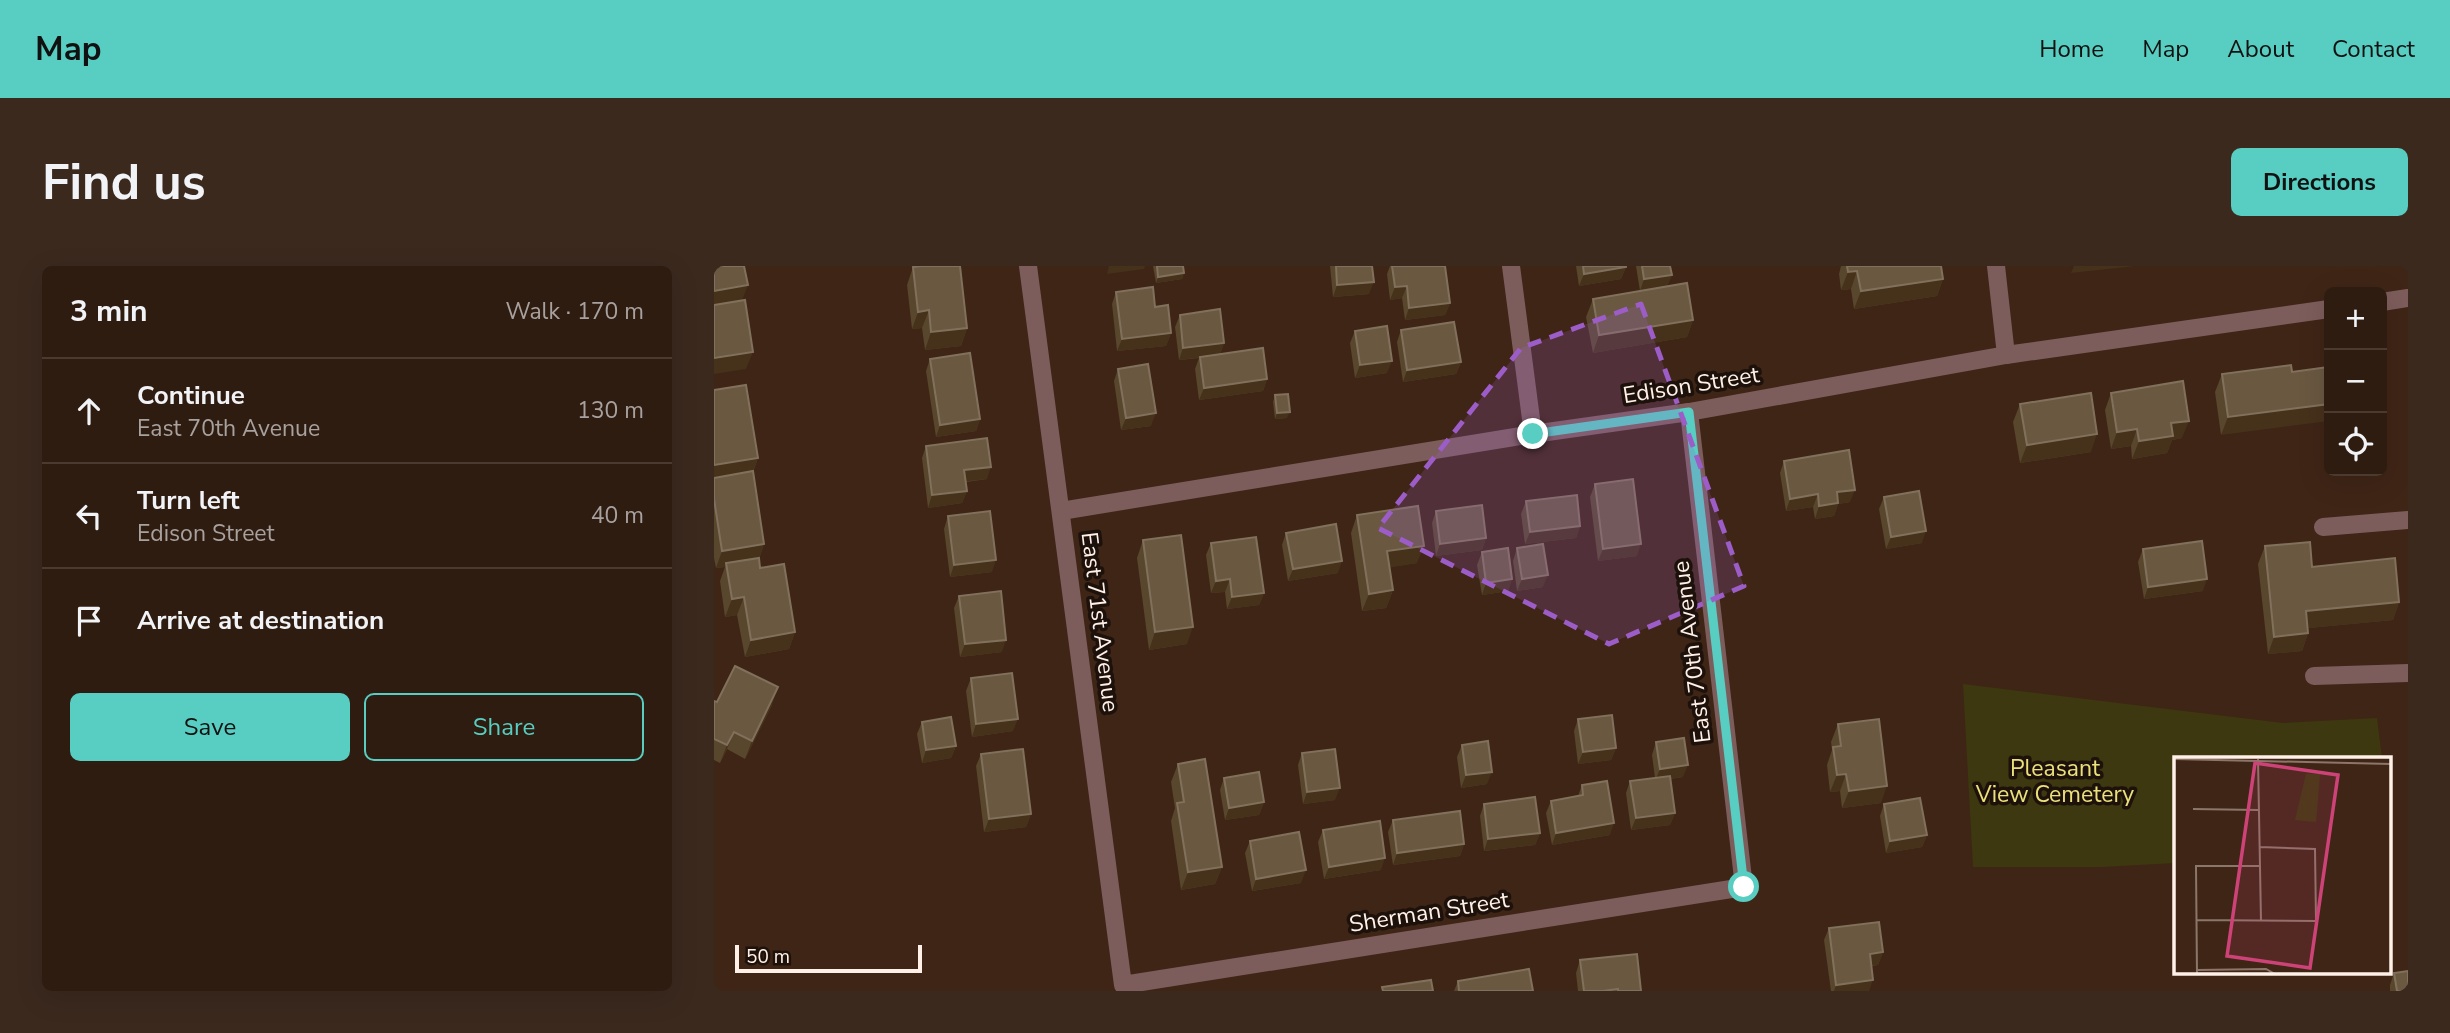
<!DOCTYPE html>
<html lang="en">
<head>
<meta charset="utf-8">
<style>
	body { margin:0; font-family:"Nunito Sans",sans-serif; background:#3b291e; color:#f1f3f6 }
	.controls { position:absolute; right:21px; top:21px; display:grid; overflow:hidden; border-radius:10px; box-shadow:0 7px 28px #0002 }
	.controls button { width:63px; height:63px; display:grid; place-items:center; padding:0; border:0; border-bottom:2px solid #4a3a30; background:#2f1c10; color:#f1f3f6; font:35px sans-serif }
	.scale { position:absolute; left:21px; bottom:18px; width:187px; box-sizing:border-box; padding-left:7px; border:4px solid #fff0e8; border-top:0; font-size:19px; line-height:24px; white-space:nowrap; color:#fff0e8; -webkit-text-stroke:5px #1d110b; paint-order:stroke }
	.stop { position:absolute; width:21px; height:21px; margin:-16px; border:5px solid #57cec1; border-radius:50%; background:#fff }
	.stop.end { background:#57cec1; border-color:#fff; box-shadow:0 2px 7px #0008 }
	.list { margin:0; padding:0; list-style:none }
	h2 { display:flex; justify-content:space-between; align-items:center; height:91px; margin:0; padding:0 28px; font-size:30px }
	h2 small { font-size:23px; font-weight:400; color:#a7a19f }
	.list li { display:grid; grid-template-columns:46px 1fr auto; gap:21px; align-items:center; box-sizing:border-box; height:105px; padding:0 28px; border-top:2px solid #4a3a30 }
	.list b { display:block; font-size:26px; white-space:nowrap }
	.list p { margin:0; font-size:23px; white-space:nowrap; color:#a7a19f }
	.list em { font-size:23px; font-style:normal; color:#a7a19f }
	.actions { display:flex; gap:14px; padding:21px 28px }
	.actions a { flex:1; padding:16px 0; border:2px solid #57cec1; border-radius:10px; text-align:center; font-size:24px; color:#57cec1 }
	.actions .main { background:#57cec1; color:#111 }
	.icon { flex:none; width:38px; height:38px; fill:none; stroke:currentColor; stroke-width:2; stroke-linecap:round; stroke-linejoin:round }
	.map { position:relative; flex:none; width:1694px; height:725px; overflow:hidden; border-radius:10px }
	header { display:flex; align-items:center; gap:42px; box-sizing:border-box; height:98px; padding:0 35px; background:#57cec1; color:#111 }
	header strong { font-size:33px }
	nav { display:flex; gap:38px; margin-inline-start:auto; font-size:24px }
	.intro { display:flex; align-items:center; justify-content:space-between; box-sizing:border-box; height:168px; padding:0 42px }
	h1 { margin:0; font-size:49px }
	.button { padding:18px 32px; border-radius:10px; background:#57cec1; color:#111; font-size:24px; font-weight:700 }
	main { display:flex; gap:42px; padding:0 42px }
	aside { flex:1; background:#2f1c10; border-radius:10px; box-shadow:0 7px 28px #0002 }
	.map>svg:first-child { display:block }
</style>
</head>
<body>
<header>
<strong>Map</strong>
<nav><a>Home</a><a>Map</a><a>About</a><a>Contact</a></nav>
</header>
<div class="intro"><h1>Find us</h1><a class="button">Directions</a></div>
<main>
<aside>
<h2>3 min<small>Walk · 170 m</small></h2>
<ul class="list">
<li><svg class="icon" aria-label="ahead" viewBox="0 0 24 24"><path d="M12 20V5M6 11l6-6 6 6"/></svg><div><b>Continue</b><p>East 70th Avenue</p></div><em>130 m</em></li>
<li><svg class="icon" aria-label="left" viewBox="0 0 24 24"><path d="M17 20v-9H6M10 6l-5 5 5 5"/></svg><div><b>Turn left</b><p>Edison Street</p></div><em>40 m</em></li>
<li><svg class="icon" aria-label="arrive" viewBox="0 0 24 24"><path d="M6 21V4h12l-3 4 3 4H6"/></svg><div><b>Arrive at destination</b></div></li>
</ul>
<div class="actions"><a class="main">Save</a><a>Share</a></div>
</aside>
<div class="map">
<svg width="1694" height="725" viewBox="0 0 1694 725">
	<rect width="100%" height="100%" fill="#3f2516"/>
	<!-- green -->
	<polygon fill="#3d380f" points="1249,418 1569,457 1663,452 1668,492 1461,492 1461,597 1387,601 1259,601"/>
	<g fill="none" stroke-linecap="round" stroke-linejoin="round">
		<!-- minor -->
		<g stroke="#7d5d5c" stroke-width="18">
			<polyline points="314,0 409,719 1030,621 975,146"/>
			<polyline points="797,0 819,168"/>
			<polyline points="1282,0 1292,89"/>
			<polyline points="1668,36 1694,32"/>
			<polyline points="347,245 819,168 975,146 1292,89 1615,43"/>
			<polyline points="1609,261 1694,254"/>
			<polyline points="1600,410 1694,407"/>
		</g>
	</g>
	<!-- wall -->
	<g fill="#58462d">
		<polygon points="439,0 469,0 470,7 468,13 442,17"/>
		<polygon points="616,0 658,0 655,28 619,31"/>
		<polygon points="676,0 678,0 736,37 731,49 691,54 688,32 676,34 673,8"/>
		<polygon points="862,0 912,0 912,1 907,13 865,20"/>
		<polygon points="922,0 956,0 958,9 953,20 979,54 973,71 879,87 872,51 879,33 926,25"/>
		<polygon points="1127,0 1227,0 1229,13 1223,30 1140,43 1137,23 1127,24 1125,8"/>
		<polygon points="199,1 253,62 247,80 211,84 208,62 198,63 193,19"/>
		<polygon points="402,26 441,41 457,67 452,80 403,85 398,38"/>
		<polygon points="466,49 510,77 506,88 553,113 549,125 485,134 481,103 485,92 465,94 461,61"/>
		<polygon points="687,64 747,96 742,108 689,116 683,76"/>
		<polygon points="641,65 673,107 641,112 636,77"/>
		<polygon points="216,93 266,153 262,165 222,171 212,105"/>
		<polygon points="404,103 437,160 407,164 400,115"/>
		<polygon points="1578,106 1507,169 1501,126 1508,108"/>
		<polygon points="0,124 44,192 39,206 50,278 45,293 46,302 81,366 75,383 31,391 23,349 11,351 6,315 11,301 2,302 0,292"/>
		<polygon points="1397,127 1468,172 1458,174 1453,187 1418,193 1417,180 1397,183 1391,144"/>
		<polygon points="561,129 573,152 561,153 559,136"/>
		<polygon points="1306,138 1377,186 1306,197 1299,156"/>
		<polygon points="212,180 273,213 252,216 253,225 248,237 214,242 208,192"/>
		<polygon points="1070,195 1136,236 1124,238 1120,250 1101,253 1099,241 1072,245 1066,207"/>
		<polygon points="881,218 923,290 884,295 876,231"/>
		<polygon points="1170,231 1208,277 1172,283 1165,243"/>
		<polygon points="812,235 866,260 862,272 811,278 807,248"/>
		<polygon points="722,245 772,272 768,284 722,290 718,257"/>
		<polygon points="643,249 703,297 676,301 679,324 672,342 648,345 637,267"/>
		<polygon points="234,250 278,306 236,311 230,263"/>
		<polygon points="572,267 624,307 574,315 568,279"/>
		<polygon points="429,274 473,378 435,384 423,292"/>
		<polygon points="497,277 550,327 545,339 513,343 511,326 497,327 492,289"/>
		<polygon points="1551,280 1685,336 1679,354 1594,362 1594,367 1588,385 1554,388 1544,298"/>
		<polygon points="803,282 829,321 803,325 799,295"/>
		<polygon points="1429,283 1489,325 1430,333 1424,296"/>
		<polygon points="768,286 798,313 794,325 768,329 763,299"/>
		<polygon points="245,330 288,386 246,391 240,342"/>
		<polygon points="257,412 299,465 258,471 252,425"/>
		<polygon points="0,435 3,436 58,439 31,493 13,483 6,497 0,494"/>
		<polygon points="864,453 902,482 897,494 864,498 860,465"/>
		<polygon points="208,456 242,480 237,492 208,497 203,468"/>
		<polygon points="1124,458 1167,537 1128,542 1126,525 1116,526 1113,499 1118,484 1117,476"/>
		<polygon points="942,476 969,511 956,513 961,547 956,559 917,564 912,527 916,515 941,512 938,489"/>
		<polygon points="748,479 773,518 747,522 743,491"/>
		<polygon points="588,487 621,534 589,538 584,499"/>
		<polygon points="267,488 317,548 312,561 270,566 262,500"/>
		<polygon points="464,498 508,601 501,618 467,624 457,555 461,542 457,516"/>
		<polygon points="510,512 550,536 545,549 511,554 506,524"/>
		<polygon points="868,519 896,569 838,579 832,547 837,535 864,530"/>
		<polygon points="770,538 826,567 821,579 770,585 766,550"/>
		<polygon points="1170,538 1213,569 1208,581 1172,587 1166,550"/>
		<polygon points="679,554 750,578 746,590 679,599 674,566"/>
		<polygon points="609,564 667,604 610,613 604,576"/>
		<polygon points="536,575 587,617 538,625 531,587"/>
		<polygon points="1115,662 1169,686 1164,699 1157,700 1155,725 1117,725 1110,674"/>
		<polygon points="866,694 927,725 864,725 862,707"/>
		<polygon points="1680,707 1694,725 1676,725 1676,719"/>
		<polygon points="744,715 819,725 740,725"/>
	</g>
	<!-- shaded-wall -->
	<g fill="#46311b">
		<polygon points="395,0 431,0 430,3 393,8"/>
		<polygon points="1360,0 1421,0 1357,7"/>
		<polygon points="912,1 907,13 865,20 870,8"/>
		<polygon points="1143,5 1137,23 1127,24 1134,6"/>
		<polygon points="470,7 468,13 442,17 444,11"/>
		<polygon points="958,9 953,21 926,25 930,13"/>
		<polygon points="1229,13 1223,30 1140,43 1147,25"/>
		<polygon points="660,16 655,28 619,31 623,19"/>
		<polygon points="34,19 27,37 0,42 0,25"/>
		<polygon points="693,20 688,32 676,34 681,21"/>
		<polygon points="736,37 731,49 691,54 695,42"/>
		<polygon points="215,44 208,62 198,63 204,46"/>
		<polygon points="979,54 973,71 879,87 885,69"/>
		<polygon points="253,62 247,80 211,84 217,66"/>
		<polygon points="457,67 452,80 403,85 408,73"/>
		<polygon points="510,77 506,89 465,94 469,82"/>
		<polygon points="39,86 32,103 0,108 0,92"/>
		<polygon points="678,95 673,107 641,112 646,99"/>
		<polygon points="747,96 742,108 689,116 693,104"/>
		<polygon points="553,113 549,125 485,134 490,122"/>
		<polygon points="1615,138 1615,155 1507,169 1514,151"/>
		<polygon points="576,146 573,152 561,153 563,147"/>
		<polygon points="442,147 437,160 407,164 412,152"/>
		<polygon points="266,153 262,165 222,171 226,159"/>
		<polygon points="1475,155 1468,172 1458,174 1453,187 1418,193 1425,175 1457,157"/>
		<polygon points="1423,163 1417,180 1397,183 1403,166"/>
		<polygon points="1383,168 1377,186 1306,197 1313,179"/>
		<polygon points="44,192 37,210 0,216 0,199"/>
		<polygon points="277,201 273,213 246,216 250,204"/>
		<polygon points="1141,224 1136,236 1124,238 1120,250 1101,253 1105,240 1123,226"/>
		<polygon points="253,225 248,237 214,242 218,229"/>
		<polygon points="1104,228 1099,241 1072,245 1076,233"/>
		<polygon points="866,260 862,272 811,278 816,266"/>
		<polygon points="1212,265 1208,277 1172,283 1177,271"/>
		<polygon points="772,272 768,284 722,290 726,278"/>
		<polygon points="50,278 44,296 12,297 11,301 2,302 8,285"/>
		<polygon points="927,278 923,290 884,295 889,283"/>
		<polygon points="710,280 703,297 667,303 673,285"/>
		<polygon points="282,294 278,306 236,311 240,299"/>
		<polygon points="628,295 624,307 574,315 579,303"/>
		<polygon points="834,309 829,321 803,325 808,313"/>
		<polygon points="516,313 511,326 497,327 502,315"/>
		<polygon points="798,313 794,325 768,329 772,317"/>
		<polygon points="1493,313 1489,325 1430,333 1434,321"/>
		<polygon points="679,324 672,342 648,345 655,328"/>
		<polygon points="550,327 545,339 513,343 518,331"/>
		<polygon points="30,331 23,349 11,351 18,333"/>
		<polygon points="1685,336 1679,354 1585,363 1592,345"/>
		<polygon points="479,361 473,378 435,384 441,366"/>
		<polygon points="81,366 75,383 31,391 37,374"/>
		<polygon points="1594,367 1588,385 1554,388 1560,371"/>
		<polygon points="292,374 288,386 246,391 251,378"/>
		<polygon points="64,421 58,439 31,493 38,475"/>
		<polygon points="304,453 299,465 258,471 262,458"/>
		<polygon points="20,466 13,483 6,497 13,479"/>
		<polygon points="242,480 237,492 208,497 212,484"/>
		<polygon points="902,482 897,494 864,498 869,486"/>
		<polygon points="974,499 969,511 941,515 946,503"/>
		<polygon points="778,506 773,518 747,522 752,509"/>
		<polygon points="1132,508 1126,525 1116,526 1123,509"/>
		<polygon points="1173,520 1167,537 1128,542 1135,525"/>
		<polygon points="626,522 621,534 589,538 593,526"/>
		<polygon points="550,536 545,549 511,554 515,542"/>
		<polygon points="961,547 956,559 917,564 922,552"/>
		<polygon points="317,548 312,561 270,566 275,553"/>
		<polygon points="900,557 896,569 838,579 842,567"/>
		<polygon points="826,567 821,579 770,585 774,573"/>
		<polygon points="1213,569 1208,581 1172,587 1176,575"/>
		<polygon points="750,578 746,590 679,599 683,587"/>
		<polygon points="671,592 667,604 610,613 615,601"/>
		<polygon points="508,601 501,618 467,624 474,606"/>
		<polygon points="592,604 587,617 538,625 542,613"/>
		<polygon points="1169,686 1164,699 1151,700 1156,688"/>
		<polygon points="1159,714 1155,725 1120,725 1122,719"/>
	</g>
	<!-- building -->
	<g fill="#6a5841" stroke="#81705b" stroke-width="2">
		<polygon points="0,0 30,0 34,19 0,25"/>
		<polygon points="207,0 246,0 253,62 217,66 215,44 204,46 199,1"/>
		<polygon points="443,0 469,0 470,7 444,11"/>
		<polygon points="622,0 658,0 660,16 623,19"/>
		<polygon points="678,0 731,0 736,37 695,42 693,20 681,21"/>
		<polygon points="869,0 912,0 912,1 870,8"/>
		<polygon points="928,0 956,0 958,9 930,13"/>
		<polygon points="1133,0 1227,0 1229,13 1147,25 1143,5 1134,6"/>
		<polygon points="973,17 979,54 885,69 879,33"/>
		<polygon points="439,21 441,41 454,39 457,67 408,73 402,26"/>
		<polygon points="31,34 39,86 0,92 0,39"/>
		<polygon points="506,43 510,77 469,82 466,49"/>
		<polygon points="740,56 747,96 693,104 687,64"/>
		<polygon points="673,60 678,95 646,99 641,65"/>
		<polygon points="549,82 553,113 490,122 486,91"/>
		<polygon points="256,87 266,153 226,159 216,93"/>
		<polygon points="434,98 442,147 412,152 404,103"/>
		<polygon points="1577,99 1578,106 1615,101 1615,138 1514,151 1508,108"/>
		<polygon points="1469,115 1475,155 1457,157 1459,170 1425,175 1423,163 1403,166 1397,127"/>
		<polygon points="32,119 44,192 0,199 0,124"/>
		<polygon points="1377,127 1383,168 1313,179 1306,138"/>
		<polygon points="574,128 576,146 563,147 561,129"/>
		<polygon points="273,172 277,201 250,204 253,225 218,229 212,180"/>
		<polygon points="1135,184 1141,224 1123,226 1124,237 1105,240 1104,228 1076,233 1070,195"/>
		<polygon points="39,205 50,278 8,285 0,233 0,212"/>
		<polygon points="919,213 927,278 889,283 881,218"/>
		<polygon points="1205,225 1212,265 1177,271 1170,231"/>
		<polygon points="863,229 866,260 816,266 812,235"/>
		<polygon points="768,239 772,272 726,278 722,245"/>
		<polygon points="704,240 710,280 673,285 679,324 655,328 643,249"/>
		<polygon points="276,245 282,294 240,299 234,250"/>
		<polygon points="622,258 628,295 579,303 572,267"/>
		<polygon points="467,269 479,361 441,366 429,274"/>
		<polygon points="542,271 550,327 518,331 516,313 502,315 497,277"/>
		<polygon points="1488,275 1493,313 1434,321 1429,283"/>
		<polygon points="1596,276 1598,301 1681,292 1685,336 1592,345 1594,367 1560,371 1551,280"/>
		<polygon points="829,278 834,309 808,313 803,282"/>
		<polygon points="794,282 798,313 772,317 768,286"/>
		<polygon points="45,292 46,302 70,298 81,366 37,374 30,331 18,333 12,297"/>
		<polygon points="287,325 292,374 251,378 245,330"/>
		<polygon points="21,400 64,421 38,475 20,466 13,479 0,473 0,435 3,436"/>
		<polygon points="298,407 304,453 262,458 257,412"/>
		<polygon points="898,449 902,482 869,486 864,453"/>
		<polygon points="237,451 242,480 212,484 208,456"/>
		<polygon points="1165,453 1173,520 1135,525 1132,508 1123,509 1119,481 1127,480 1124,458"/>
		<polygon points="970,472 974,499 946,503 942,476"/>
		<polygon points="774,475 778,506 752,509 748,479"/>
		<polygon points="309,483 317,548 275,553 267,488"/>
		<polygon points="621,483 626,522 593,526 588,487"/>
		<polygon points="491,493 508,601 474,606 463,537 470,536 464,498"/>
		<polygon points="545,506 550,536 515,542 510,512"/>
		<polygon points="956,510 961,547 922,552 916,515"/>
		<polygon points="893,515 900,557 842,567 837,535 869,529 868,519"/>
		<polygon points="821,531 826,567 774,573 770,538"/>
		<polygon points="1206,532 1213,569 1176,575 1170,538"/>
		<polygon points="746,545 750,578 683,587 679,554"/>
		<polygon points="666,555 671,592 615,601 609,564"/>
		<polygon points="585,566 592,604 542,613 536,575"/>
		<polygon points="1165,656 1169,686 1156,688 1159,714 1122,719 1115,662"/>
		<polygon points="923,688 927,725 904,725 904,723 889,725 870,725 866,694"/>
		<polygon points="815,703 819,725 745,725 744,715"/>
		<polygon points="1694,705 1694,725 1683,725 1680,707"/>
		<polygon points="717,714 719,725 669,725 668,721"/>
	</g>
	<g fill="none" stroke-linecap="round" stroke-linejoin="round">
		<!-- route -->
		<polyline stroke="#57cec1" stroke-width="9" points="819,168 975,146 1030,621"/>
	</g>
	<!-- marked area -->
	<path fill="#9c5dc9" fill-opacity="0.2" stroke="#9c5dc9" stroke-width="5" stroke-dasharray="14 9" stroke-linejoin="round" d="M927 38 1030 320 895 378 664 262 807 82Z"/>
	<g text-anchor="middle" dominant-baseline="central" stroke-width="7" stroke-linejoin="round" paint-order="stroke">
		<!-- street labels -->
		<g font-size="23" fill="#fff0e8" stroke="#1d110b">
			<text transform="translate(977 119) rotate(-9)">Edison Street</text>
			<text transform="translate(386 356) rotate(83)">East 71st Avenue</text>
			<text transform="translate(978 386) rotate(-97)">East 70th Avenue</text>
			<text transform="translate(715 646) rotate(-9)">Sherman Street</text>
		</g>
		<!-- park labels -->
		<g font-size="23" fill="#ebe07a" stroke="#1d110b">
			<text x="1341" y="502">Pleasant<tspan x="1341" dy="26">View Cemetery</tspan></text>
		</g>
	</g>
	<!-- overview -->
	<g transform="translate(1460 491)">
		<rect width="217" height="217" fill="#3f2516"/>
		<path d="M132 17H146L142 65 121 63Z" fill="#3d380f"/>
		<path fill="none" stroke="#8c766a" stroke-width="2" d="M0 2 217 7M84 2 87 164M19 52 84 53M23 163 142 164 141 92 86 90M23 213 92 212 101 217M23 217 22 109H86"/>
		<path fill="#ce4377" fill-opacity="0.15" stroke="#ce4377" stroke-width="3.5" d="M81 6 164 18 136 211 53 199Z"/>
		<rect width="217" height="217" fill="none" stroke="#fff0e8" stroke-width="3.5"/>
	</g>
</svg>
<div class="controls">
<button>+</button>
<button>−</button>
<button><svg class="icon" aria-label="locate" viewBox="0 0 24 24"><circle cx="12" cy="12" r="6"/><path d="M12 2v4M12 18v4M2 12h4M18 12h4"/></svg></button>
</div>
<div class="scale">50 m</div>
<div class="stop" style="left:1030px;top:621px"></div>
<div class="stop end" style="left:819px;top:168px"></div>
</div>
</main>
</body>
</html>
